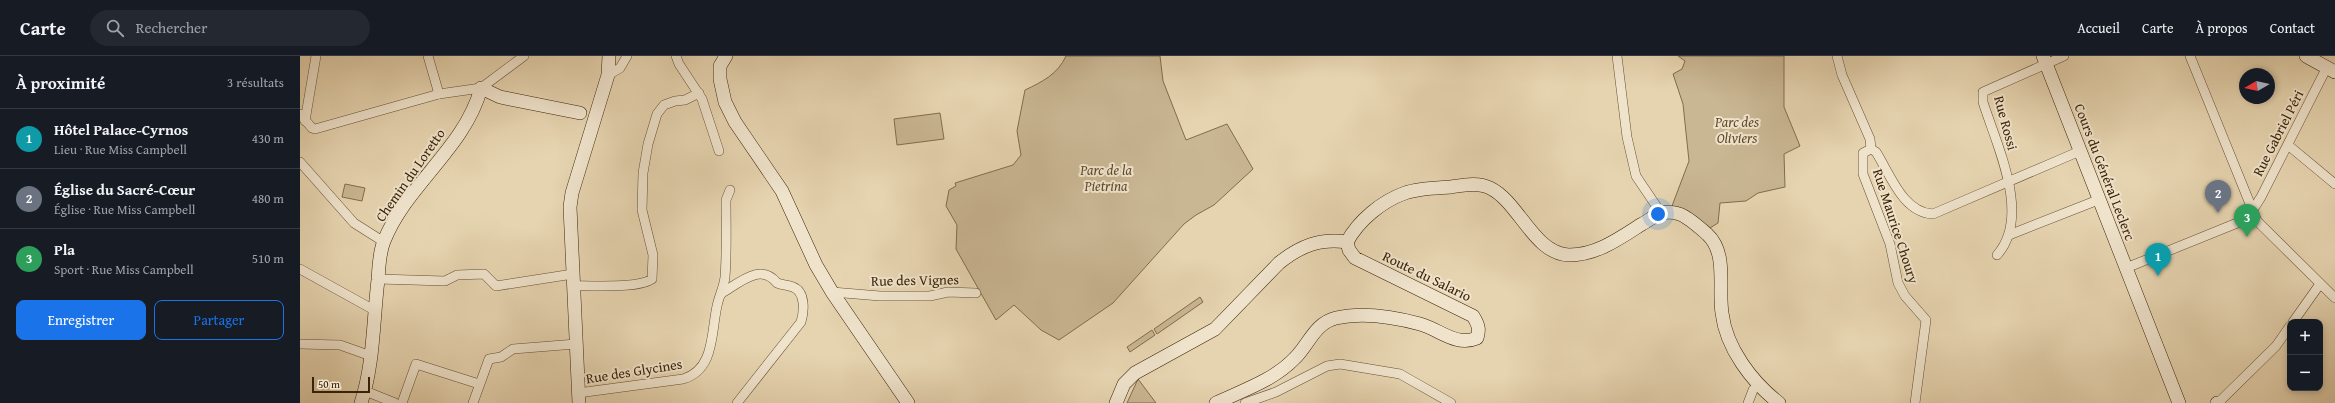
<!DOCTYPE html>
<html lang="fr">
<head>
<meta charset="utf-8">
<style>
	body { margin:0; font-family:"Gentium Book Plus",serif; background:#242831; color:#f1f3f6 }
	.controls { position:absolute; right:12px; bottom:12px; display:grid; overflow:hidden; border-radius:8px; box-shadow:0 2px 6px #0003 }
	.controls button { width:36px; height:36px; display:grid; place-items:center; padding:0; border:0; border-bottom:1px solid #363941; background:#171b24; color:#f1f3f6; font:20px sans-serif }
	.compass { position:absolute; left:1939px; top:12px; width:36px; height:36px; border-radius:50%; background:#171b24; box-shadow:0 2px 6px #0003; rotate:261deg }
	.scale { position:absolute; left:12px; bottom:10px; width:58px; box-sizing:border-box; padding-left:4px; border:2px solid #3c2305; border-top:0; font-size:11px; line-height:14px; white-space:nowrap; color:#3c2305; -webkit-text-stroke:3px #efe3cc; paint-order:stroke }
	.you { position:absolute; left:1358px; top:158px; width:14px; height:14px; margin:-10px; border:3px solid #fff; border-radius:50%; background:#1a73e8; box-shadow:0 0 0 6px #1a73e833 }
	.badge { display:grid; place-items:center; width:26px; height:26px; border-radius:50%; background:#1a73e8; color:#fff; font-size:13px; font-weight:700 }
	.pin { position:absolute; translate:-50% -33px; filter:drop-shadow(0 1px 2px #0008) }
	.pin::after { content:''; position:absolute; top:21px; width:14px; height:12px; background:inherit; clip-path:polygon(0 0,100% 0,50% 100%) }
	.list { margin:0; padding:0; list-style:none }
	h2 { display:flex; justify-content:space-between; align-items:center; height:52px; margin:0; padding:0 16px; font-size:17px }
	h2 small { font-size:13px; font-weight:400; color:#9ea1a6 }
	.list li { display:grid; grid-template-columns:26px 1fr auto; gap:12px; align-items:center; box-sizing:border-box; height:60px; padding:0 16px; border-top:1px solid #363941 }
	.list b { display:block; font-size:15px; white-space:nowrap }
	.list p { margin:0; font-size:13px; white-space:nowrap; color:#9ea1a6 }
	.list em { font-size:13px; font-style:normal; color:#9ea1a6 }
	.actions { display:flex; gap:8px; padding:12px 16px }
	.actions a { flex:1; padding:9px 0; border:1px solid #1a73e8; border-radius:8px; text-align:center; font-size:14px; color:#1a73e8 }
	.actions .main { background:#1a73e8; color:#fff }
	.icon { flex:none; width:22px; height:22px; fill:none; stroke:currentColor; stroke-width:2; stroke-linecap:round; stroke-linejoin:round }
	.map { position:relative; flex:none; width:2035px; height:347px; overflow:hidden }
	header { display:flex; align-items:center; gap:24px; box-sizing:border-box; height:56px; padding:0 20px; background:#171b24; border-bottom:1px solid #363941 }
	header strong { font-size:19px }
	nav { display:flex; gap:22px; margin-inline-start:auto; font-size:14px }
	.search { width:280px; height:36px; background:#242831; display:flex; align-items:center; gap:10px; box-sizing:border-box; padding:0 14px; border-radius:22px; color:#9ea1a6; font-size:15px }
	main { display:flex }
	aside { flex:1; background:#171b24 }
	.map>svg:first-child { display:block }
</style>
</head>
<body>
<header>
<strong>Carte</strong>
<div class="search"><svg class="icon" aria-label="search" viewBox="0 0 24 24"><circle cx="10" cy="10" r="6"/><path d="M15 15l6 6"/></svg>Rechercher</div>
<nav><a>Accueil</a><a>Carte</a><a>À propos</a><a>Contact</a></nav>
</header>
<main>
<aside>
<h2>À proximité<small>3 résultats</small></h2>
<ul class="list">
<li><span class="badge" style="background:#0f9aa8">1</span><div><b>Hôtel Palace-Cyrnos</b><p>Lieu · Rue Miss Campbell</p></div><em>430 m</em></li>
<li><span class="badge" style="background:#6b7280">2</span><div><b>Église du Sacré-Cœur</b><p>Église · Rue Miss Campbell</p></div><em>480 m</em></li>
<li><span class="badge" style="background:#2e9e5b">3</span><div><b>Pla</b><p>Sport · Rue Miss Campbell</p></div><em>510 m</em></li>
</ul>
<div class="actions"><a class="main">Enregistrer</a><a>Partager</a></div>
</aside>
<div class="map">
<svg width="2035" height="347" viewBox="0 0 2035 347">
	<rect width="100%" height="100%" fill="#e6d4b0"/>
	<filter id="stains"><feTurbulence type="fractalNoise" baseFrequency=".005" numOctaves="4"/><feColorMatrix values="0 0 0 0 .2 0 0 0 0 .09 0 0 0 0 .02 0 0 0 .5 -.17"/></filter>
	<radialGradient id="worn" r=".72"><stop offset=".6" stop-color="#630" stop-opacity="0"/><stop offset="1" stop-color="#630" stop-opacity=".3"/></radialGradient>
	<!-- green -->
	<g fill="#c9b693" stroke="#826c4c">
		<path d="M766 0H860L863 25 886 84 927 68 953 113 914 149 896 159 884 168 813 247 759 284 741 274 714 249 696 264 656 193 657 169 646 150 649 134 656 130 655 127 713 109 721 99 717 75 725 34C742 26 758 18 766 0Z"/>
		<polygon points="1378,0 1484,0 1484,51 1500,90 1484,98 1485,131 1458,137 1446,145 1420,147 1418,167 1410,172 1388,155 1372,150 1389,105 1383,48 1373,18 1382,13 1385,5"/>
		<polygon points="640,57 644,83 597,89 594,63"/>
		<polygon points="45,128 65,132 62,145 42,141"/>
		<polygon points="900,241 903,246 857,278 854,273"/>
		<polygon points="852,274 855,279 830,296 827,291"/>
		<polygon points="838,323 856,347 827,347"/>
	</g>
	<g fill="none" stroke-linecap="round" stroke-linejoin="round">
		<defs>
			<g id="street">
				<polyline points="128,0 139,38"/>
				<polyline points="376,0 379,8 402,43 419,95"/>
				<polyline points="1317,0 1327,81 1336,120 1361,157"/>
				<polyline points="1537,0 1542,19 1570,83 1571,93"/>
				<polyline points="1890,0 1957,165 2035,242"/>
				<polyline points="308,19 320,12 327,0"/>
				<polyline points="0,58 12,72 15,73 139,38 181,32 224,0"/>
				<polyline points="5,65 16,0"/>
				<polyline points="1988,89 2035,128"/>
				<polyline points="1571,93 1563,97 1563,118 1590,188 1598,227 1605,240 1626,264 1615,347"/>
				<path d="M1571 93 1576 96C1590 118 1603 157 1633 158L1780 95"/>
				<polyline points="0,106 54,167 84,186"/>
				<polyline points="1709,179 1798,144"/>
				<path d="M1697 199C1732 160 1696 88 1683 46V36L1764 0"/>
				<polyline points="1826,212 1947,163 1961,141 2027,11"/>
				<polyline points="0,213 74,254"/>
				<polyline points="78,223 145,225 157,219 184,218 196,230 273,218"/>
				<path d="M273 230C293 229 337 233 352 223L353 199 342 154 343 117 348 88 357 58 364 49 375 45 385 44 399 37"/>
				<polyline points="532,236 580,240 630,240 648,236 676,237"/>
				<path d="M422 237C439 227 461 206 477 227 482 229 488 229 493 231 506 236 504 256 501 266L437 347"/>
				<polyline points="1993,266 2020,228"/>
				<polyline points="0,288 40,289 71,300"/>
				<polyline points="65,335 95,347"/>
				<path d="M278 337 383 323C415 314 411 276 417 250 419 240 424 231 425 221 427 196 426 170 426 144L430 134"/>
				<polyline points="102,347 116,308 179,328"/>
				<polyline points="173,347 189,303 201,301 213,293 276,288"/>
				<polyline points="945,347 976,336 1027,310 1040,308 1100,318 1151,347"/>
				<polyline points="1448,347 1453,334 1459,328"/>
				<polyline points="1918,347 1976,290 1990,270"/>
			</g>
			<g id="secondary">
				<polyline points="426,0 420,10 420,23 425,46 435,66 482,135 516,209 532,236 608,347"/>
				<polyline points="1743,0 1879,347"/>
				<polyline points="2006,0 2035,16"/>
				<path d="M1047 186C1058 165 1082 145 1105 137 1119 132 1136 132 1151 131 1164 129 1178 126 1190 132 1219 146 1234 198 1269 199 1297 199 1320 182 1342 168 1348 165 1355 159 1361 157 1365 156 1375 156 1379 158 1387 160 1400 172 1407 178 1428 197 1418 232 1422 257 1426 292 1452 326 1479 347"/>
				<path d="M61 347C74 307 73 265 78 224 79 211 79 197 84 185 106 129 165 92 181 32L200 41 280 57"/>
				<polyline points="279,347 270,151 272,137 308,19 309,0"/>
				<path d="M816 347 824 328 835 317 915 273 979 207C1000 190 1020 182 1047 186"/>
				<path d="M916 347C944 334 974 324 995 302 1009 288 1015 267 1036 262 1062 256 1094 261 1120 268 1139 273 1156 291 1177 282 1180 273 1178 268 1173 260L1055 202 1049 194 1047 186"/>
				<polyline points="1917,347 1919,347"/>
			</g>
		</defs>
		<!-- street casing -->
		<use href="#street" stroke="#664f30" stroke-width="10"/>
		<!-- secondary casing -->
		<use href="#secondary" stroke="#3c2305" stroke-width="14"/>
		<!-- street -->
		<use href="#street" stroke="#efe3cc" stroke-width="9"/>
		<!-- secondary -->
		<use href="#secondary" stroke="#efe3cc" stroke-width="13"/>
	</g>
	<g text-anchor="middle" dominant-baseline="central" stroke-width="4" stroke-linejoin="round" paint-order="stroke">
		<!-- park labels -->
		<g font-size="14" font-style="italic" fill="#5f4828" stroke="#efe3cc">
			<text x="1437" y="66">Parc des<tspan x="1437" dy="16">Oliviers</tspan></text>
			<text x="806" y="114">Parc de la<tspan x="806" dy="16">Pietrina</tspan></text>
		</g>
		<!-- street labels -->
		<g font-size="14" fill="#3c2305" stroke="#efe3cc">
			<text transform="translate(1706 67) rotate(75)">Rue Rossi</text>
			<text transform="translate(1978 77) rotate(-63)">Rue Gabriel Péri</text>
			<text transform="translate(1805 116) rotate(69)">Cours du Général Leclerc</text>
			<text transform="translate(110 119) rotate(-55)">Chemin du Loretto</text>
			<text transform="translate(1596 170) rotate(72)">Rue Maurice Choury</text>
			<text transform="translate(1127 220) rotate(26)">Route du Salario</text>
			<text transform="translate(615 224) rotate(-1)">Rue des Vignes</text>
			<text transform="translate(334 315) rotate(-9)">Rue des Glycines</text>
		</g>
	</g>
	<rect width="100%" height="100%" filter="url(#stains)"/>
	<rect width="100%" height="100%" fill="url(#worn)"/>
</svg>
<div class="controls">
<button>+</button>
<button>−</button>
</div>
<svg class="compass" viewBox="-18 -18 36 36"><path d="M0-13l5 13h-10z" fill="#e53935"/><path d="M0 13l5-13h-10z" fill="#9ea1a6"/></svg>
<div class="scale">50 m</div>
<div class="you"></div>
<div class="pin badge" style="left:1858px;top:220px;background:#0f9aa8">1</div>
<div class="pin badge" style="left:1918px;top:157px;background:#6b7280">2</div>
<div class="pin badge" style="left:1947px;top:181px;background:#2e9e5b">3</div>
</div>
</main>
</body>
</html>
